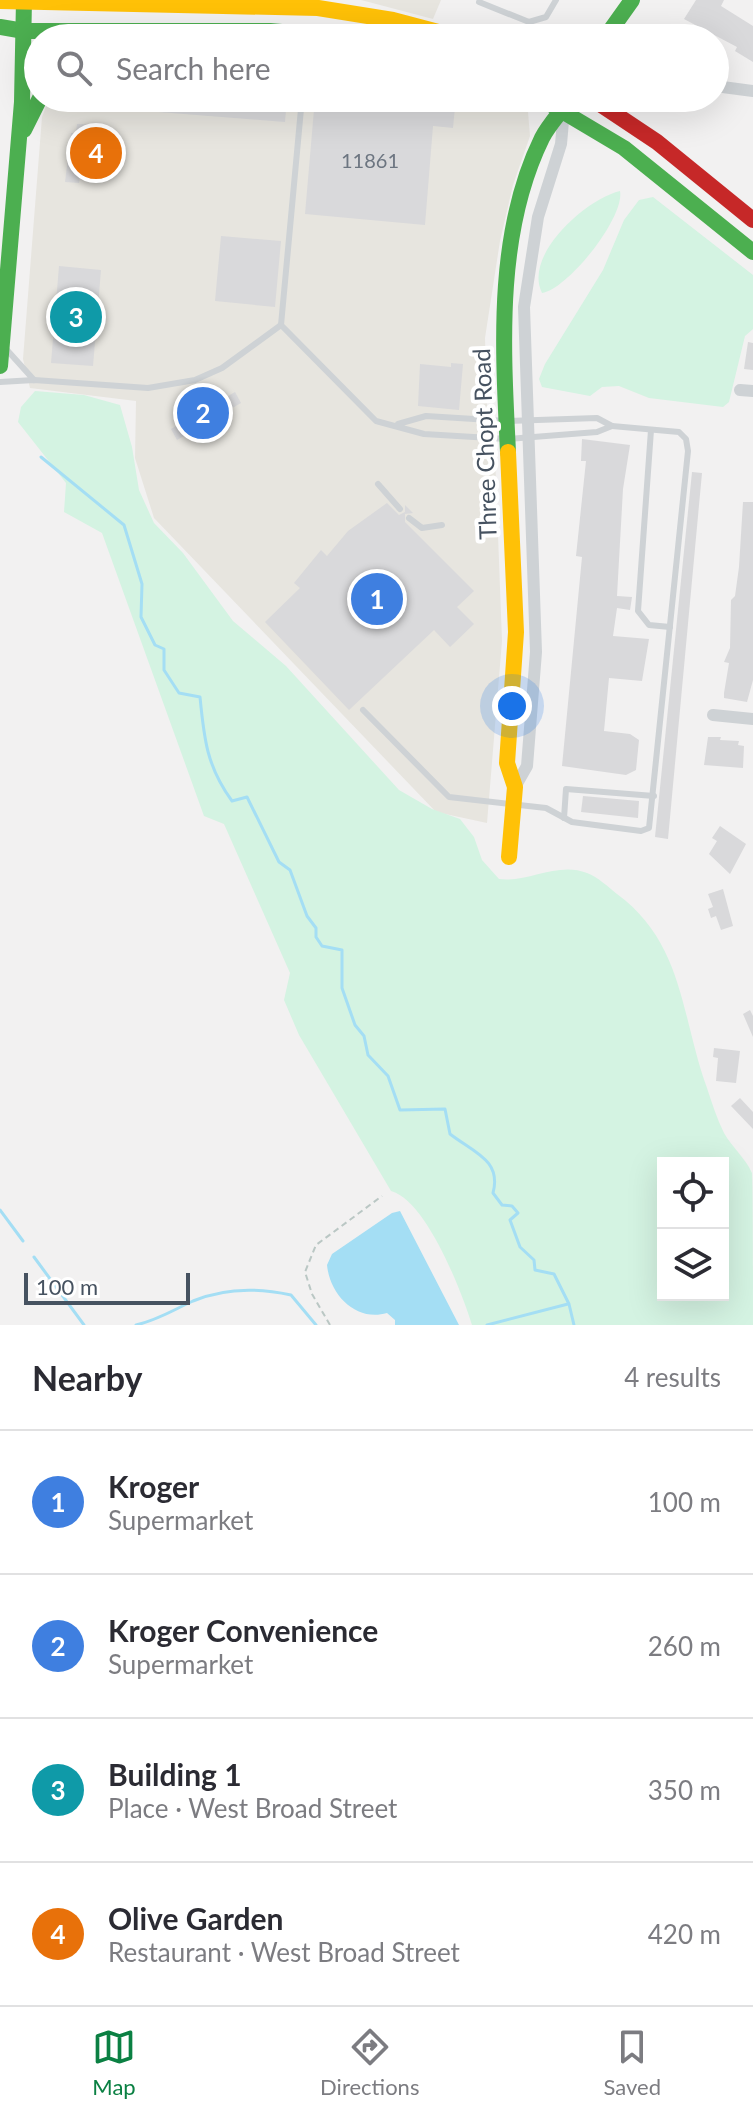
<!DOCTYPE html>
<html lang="en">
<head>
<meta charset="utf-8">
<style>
	body { margin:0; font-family:Lato,sans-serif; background:#f7f7f7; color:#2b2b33 }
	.controls { position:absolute; right:24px; bottom:24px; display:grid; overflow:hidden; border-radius:0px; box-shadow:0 8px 32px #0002 }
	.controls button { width:72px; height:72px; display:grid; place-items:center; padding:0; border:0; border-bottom:2px solid #e1e1e2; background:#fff; color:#2b2b33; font:40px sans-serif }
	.scale { position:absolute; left:24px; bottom:20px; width:166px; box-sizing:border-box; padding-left:8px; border:4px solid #465260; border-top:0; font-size:22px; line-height:28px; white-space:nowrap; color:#465260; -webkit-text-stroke:6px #fff; paint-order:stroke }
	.you { position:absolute; left:512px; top:706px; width:28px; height:28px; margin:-20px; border:6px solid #fff; border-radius:50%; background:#1a73e8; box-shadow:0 0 0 12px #1a73e833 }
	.badge { display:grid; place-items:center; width:52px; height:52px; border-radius:50%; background:#0b8043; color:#fff; font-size:26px; font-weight:700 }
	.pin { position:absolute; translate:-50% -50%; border:4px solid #fff; box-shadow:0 2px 8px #0006 }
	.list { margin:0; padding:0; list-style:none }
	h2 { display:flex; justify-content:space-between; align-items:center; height:104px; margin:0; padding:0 32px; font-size:34px }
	h2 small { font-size:26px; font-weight:400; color:#7c7c81 }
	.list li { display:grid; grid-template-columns:52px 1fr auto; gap:24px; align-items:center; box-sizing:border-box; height:144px; padding:0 32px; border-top:2px solid #e1e1e2 }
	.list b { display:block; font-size:30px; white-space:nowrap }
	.list p { margin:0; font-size:26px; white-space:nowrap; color:#7c7c81 }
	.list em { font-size:26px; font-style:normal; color:#7c7c81 }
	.icon { flex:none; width:44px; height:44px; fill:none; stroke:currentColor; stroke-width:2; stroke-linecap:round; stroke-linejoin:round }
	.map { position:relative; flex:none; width:753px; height:1325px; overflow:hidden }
	.search { position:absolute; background:#fff; box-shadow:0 8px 32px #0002; left:24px; right:24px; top:24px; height:88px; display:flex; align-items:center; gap:20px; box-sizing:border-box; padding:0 28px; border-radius:44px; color:#7c7c81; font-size:30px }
	.sheet { height:680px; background:#fff }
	nav { display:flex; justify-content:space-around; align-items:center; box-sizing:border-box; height:112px; border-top:2px solid #e1e1e2; background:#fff; font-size:22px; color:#7c7c81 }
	nav a { display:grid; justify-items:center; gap:4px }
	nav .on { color:#0b8043 }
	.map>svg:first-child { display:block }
</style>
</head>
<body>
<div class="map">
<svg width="753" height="1325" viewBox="0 0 753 1325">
	<rect width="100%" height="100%" fill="#f2f1f1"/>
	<!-- commercial -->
	<g fill="#e7e5df">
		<polygon points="361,0 441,0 433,19"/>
		<polygon points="49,98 496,98 528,112 530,136 513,185 500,241 485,338 487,406 495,455 502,641 487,823 436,812 154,518 135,458 136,401 30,388 23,359 42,117"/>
	</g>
	<!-- green -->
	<g fill="#d4f3e2" fill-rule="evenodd">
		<path d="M620 191C625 217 568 289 542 293 523 255 586 199 620 191Z"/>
		<polygon points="653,197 753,275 753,329 745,336 729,402 723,407 649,398 619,386 602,387 590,396 542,387 539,379 545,364 603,270 624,220 639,200"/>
		<path d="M35 391 84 395 120 405 132 447 139 490 154 523 183 553 233 621 286 666 399 790 432 809 460 819 474 837 482 860 499 879C527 883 558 861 587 873 598 877 608 887 617 894 684 943 681 1017 707 1088 712 1103 717 1119 724 1133 732 1147 746 1159 752 1173 753 1187 753 1301 753 1325H472C462 1292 426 1200 391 1191L299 1035 284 1000 290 973 224 824 204 816 102 533 64 512 66 483 18 422 21 407ZM723 1163V1295H663V1163Z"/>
	</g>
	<!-- water -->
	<path fill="#a4def4" d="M400 1211 459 1325H395V1320L387 1313C357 1322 330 1296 327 1265L332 1254 392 1213Z"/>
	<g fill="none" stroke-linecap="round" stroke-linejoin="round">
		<!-- stream -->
		<g stroke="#a4def4" stroke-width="3">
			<path d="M41 457 124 525 142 584 141 617 155 645 164 649V670L179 693 200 697C204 739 207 767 232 801L247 797 279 862 290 870 307 916 316 928V937L322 946 342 950V988L355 1025 364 1036 368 1055 388 1076 400 1110 445 1109 450 1134C473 1152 502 1160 493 1193L502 1205 512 1206 518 1213 510 1220 520 1247 534 1260 535 1270 554 1274 569 1304 574 1325"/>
			<polyline points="0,1210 23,1241"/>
			<polyline points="34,1257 84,1325"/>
			<path d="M136 1325C158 1320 173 1310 193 1301 224 1288 259 1288 291 1295L316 1325"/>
			<polyline points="487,1325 568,1304"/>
		</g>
	</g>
	<!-- building -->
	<g fill="#d9d9db">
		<polygon points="696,0 724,0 721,6 753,26 753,62 735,51 737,47 684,19"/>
		<polygon points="131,98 287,98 285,122 134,110"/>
		<polygon points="315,98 424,98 455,107 453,128 433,126 425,225 305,214"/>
		<polygon points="77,124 104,125 103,130 120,134 123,159 112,158 110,174 80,176 79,183 65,182 71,133 76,133"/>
		<polygon points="221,236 281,241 275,307 215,301"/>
		<polygon points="59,266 101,270 93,366 51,363"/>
		<polygon points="748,342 753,343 753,370 744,369"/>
		<polygon points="451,363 463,364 459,410 418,406 420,364 451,367"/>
		<polygon points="235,392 241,403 177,440 171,429"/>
		<polygon points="582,439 630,445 623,489 617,596 632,597 630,610 617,608 613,636 649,639 642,681 609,678 604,731 630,734 639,740 636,770 626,775 562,766 582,557 576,556 586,461 581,461"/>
		<polygon points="692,472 702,473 668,839 655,837"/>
		<polygon points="743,502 753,502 753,680 747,702 724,698 724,693 729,663 724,662 730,648 731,600 735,596 739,567"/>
		<polygon points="387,503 399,515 405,512 405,505 413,513 405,514 405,522 474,591 457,607 474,624 450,647 434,630 349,710 265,622 300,588 294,583 321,550 327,556 348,531"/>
		<polygon points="708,737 721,737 720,740 739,741 738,745 744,746 743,768 704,765"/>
		<polygon points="583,796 639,801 638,818 581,812"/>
		<polygon points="720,826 746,844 730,874 709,854 717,841 712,838"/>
		<polygon points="723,889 733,926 721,930 716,916 711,918 708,909 713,907 708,894"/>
		<polygon points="750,1010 753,1016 753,1037 743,1014"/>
		<polygon points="714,1048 740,1051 736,1083 716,1081 718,1058 713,1057"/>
		<polygon points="740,1098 753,1112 753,1129 731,1106"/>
	</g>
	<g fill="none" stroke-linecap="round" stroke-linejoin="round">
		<!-- path -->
		<polyline stroke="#bac7c4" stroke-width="2" stroke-dasharray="6 4" stroke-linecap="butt" points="330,1325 312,1294 305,1272 316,1245 382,1196"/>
		<!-- lane -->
		<g stroke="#ced2d5" stroke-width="6">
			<polyline points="479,2 529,22 546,17 556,0"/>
			<polyline points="302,98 281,325 376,421 424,434 507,439 597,432 612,426 597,418 506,421 426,416 398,424"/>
			<polyline points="7,350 34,380"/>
			<polyline points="0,382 34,380 148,388 195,380 222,368 281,325"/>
			<polyline points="651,430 638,611 649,625 670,627"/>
			<polyline points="378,484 400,509"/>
			<polyline points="409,518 422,528 442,525"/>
			<polyline points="363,710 449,797 546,808 572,822 641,831 649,828 688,451 686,439 679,432 612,426"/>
			<polyline points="564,818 566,789 654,796"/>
		</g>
		<!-- street -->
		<g stroke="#ced2d5" stroke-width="12">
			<polyline points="715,86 753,91"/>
			<polyline points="740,390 753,391"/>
			<polyline points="713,715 753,719"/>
			<polyline points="515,787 527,766 536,652 524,307 538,217 561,144 564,110"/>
		</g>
		<!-- fast -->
		<g stroke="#4caf50" stroke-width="16">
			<polyline points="0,27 24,31 270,31 352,38"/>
			<polyline points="106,38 130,31"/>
			<polyline points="605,38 632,0"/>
			<polyline points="540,98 624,148 753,252"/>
			<polyline points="24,130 40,98"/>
			<polyline points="0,366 22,102 24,0"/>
			<path d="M508 452C503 349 495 234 542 138 549 124 562 111 571 98"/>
		</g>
		<!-- slow -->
		<g stroke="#ffc107" stroke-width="16">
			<polyline points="111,0 113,2"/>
			<polyline points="0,1 318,8 393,20 461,38"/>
			<polyline points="508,452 516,632 507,763 515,787 509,857"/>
		</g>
		<!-- jam -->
		<polyline stroke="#c62828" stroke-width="16" points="591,98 657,142 753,220"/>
	</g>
	<g text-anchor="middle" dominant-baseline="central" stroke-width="8" stroke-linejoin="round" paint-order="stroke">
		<!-- number labels -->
		<g font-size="20" fill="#6c7580">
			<text x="370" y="160">11861</text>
		</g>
		<!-- street labels -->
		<g font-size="24" fill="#465260" stroke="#fff">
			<text transform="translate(484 444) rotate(-92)">Three Chopt Road</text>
		</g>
	</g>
</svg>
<div class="controls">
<button><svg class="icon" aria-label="locate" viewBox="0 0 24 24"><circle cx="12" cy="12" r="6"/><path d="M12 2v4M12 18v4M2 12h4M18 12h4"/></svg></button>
<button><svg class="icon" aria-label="layers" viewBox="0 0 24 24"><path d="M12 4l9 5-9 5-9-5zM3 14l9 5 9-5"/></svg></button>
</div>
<div class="scale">100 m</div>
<div class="you"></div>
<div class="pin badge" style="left:377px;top:599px;background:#3f7fe0">1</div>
<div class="pin badge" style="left:203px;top:413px;background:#3f7fe0">2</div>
<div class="pin badge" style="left:76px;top:317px;background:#0f9aa8">3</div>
<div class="pin badge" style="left:96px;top:153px;background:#e8710a">4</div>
<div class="search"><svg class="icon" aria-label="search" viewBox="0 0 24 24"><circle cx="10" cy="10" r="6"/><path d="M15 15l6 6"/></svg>Search here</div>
</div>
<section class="sheet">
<h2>Nearby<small>4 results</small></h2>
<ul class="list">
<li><span class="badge" style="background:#3f7fe0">1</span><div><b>Kroger</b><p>Supermarket</p></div><em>100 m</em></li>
<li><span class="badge" style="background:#3f7fe0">2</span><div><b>Kroger Convenience</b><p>Supermarket</p></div><em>260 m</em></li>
<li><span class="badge" style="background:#0f9aa8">3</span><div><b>Building 1</b><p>Place · West Broad Street</p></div><em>350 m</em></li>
<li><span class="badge" style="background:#e8710a">4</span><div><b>Olive Garden</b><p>Restaurant · West Broad Street</p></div><em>420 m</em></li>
</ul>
</section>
<nav>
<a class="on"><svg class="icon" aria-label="map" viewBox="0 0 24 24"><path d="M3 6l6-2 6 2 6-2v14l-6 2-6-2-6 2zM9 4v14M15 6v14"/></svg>Map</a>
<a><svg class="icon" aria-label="directions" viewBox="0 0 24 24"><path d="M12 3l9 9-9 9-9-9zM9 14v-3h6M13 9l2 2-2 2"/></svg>Directions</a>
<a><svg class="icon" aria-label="saved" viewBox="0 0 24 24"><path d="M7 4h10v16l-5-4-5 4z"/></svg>Saved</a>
</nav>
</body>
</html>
